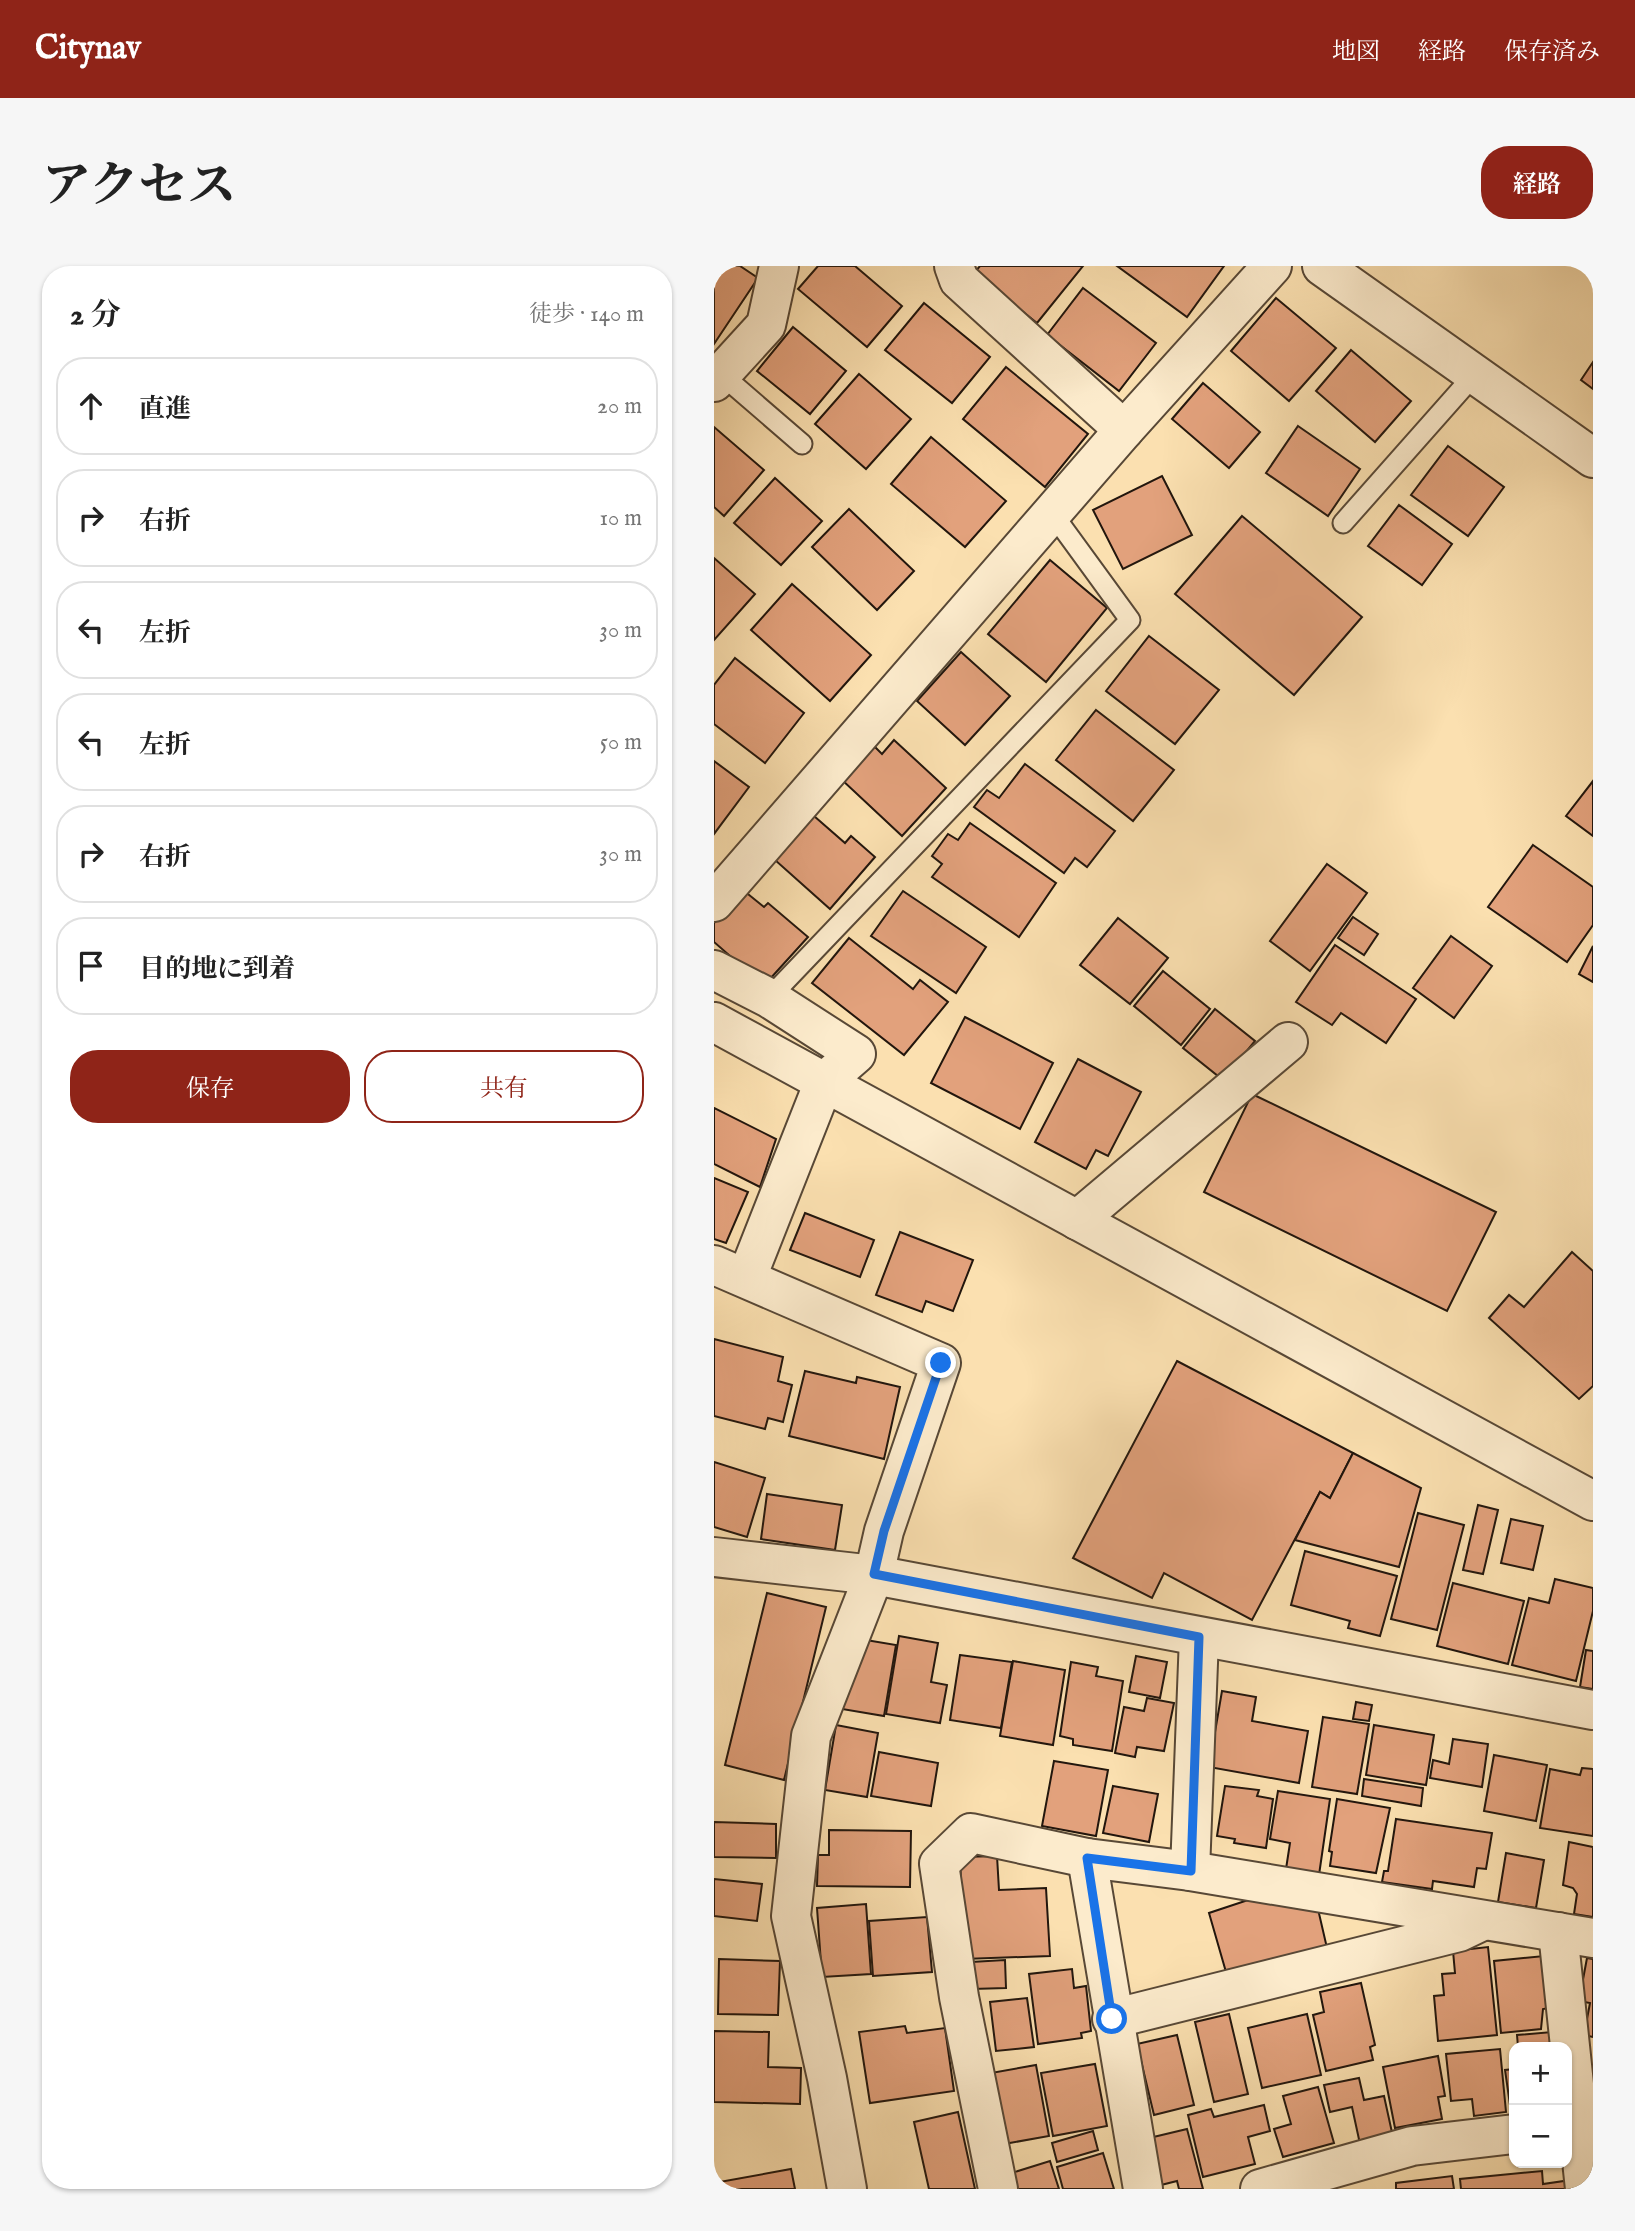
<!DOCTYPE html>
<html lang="ja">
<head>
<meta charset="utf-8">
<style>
	body { margin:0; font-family:"IM FELL English","Noto Serif JP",serif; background:#f6f6f6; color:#222 }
	.controls { position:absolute; right:21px; bottom:21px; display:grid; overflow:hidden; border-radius:14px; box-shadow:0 2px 5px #0004 }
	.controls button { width:63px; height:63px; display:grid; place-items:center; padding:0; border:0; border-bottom:2px solid #e0e0e0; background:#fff; color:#222; font:35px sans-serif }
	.stop { position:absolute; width:21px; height:21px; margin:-16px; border:5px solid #1a73e8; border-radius:50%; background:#fff }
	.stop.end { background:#1a73e8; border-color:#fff; box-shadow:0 2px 7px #0008 }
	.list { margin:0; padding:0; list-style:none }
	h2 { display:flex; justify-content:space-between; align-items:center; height:91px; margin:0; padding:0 28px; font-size:30px }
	h2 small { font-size:23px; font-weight:400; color:#767676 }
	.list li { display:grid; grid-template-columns:46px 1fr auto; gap:21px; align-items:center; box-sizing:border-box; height:98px; margin:0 14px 14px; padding:0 14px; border:2px solid #e0e0e0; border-radius:28px }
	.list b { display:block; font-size:26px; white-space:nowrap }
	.list em { font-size:23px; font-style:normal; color:#767676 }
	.actions { display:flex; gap:14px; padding:21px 28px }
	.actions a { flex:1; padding:16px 0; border:2px solid #8f2418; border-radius:28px; text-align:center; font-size:24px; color:#8f2418 }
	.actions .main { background:#8f2418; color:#fff }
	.icon { flex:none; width:38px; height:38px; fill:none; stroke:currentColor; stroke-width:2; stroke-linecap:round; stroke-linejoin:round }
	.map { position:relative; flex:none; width:879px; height:1923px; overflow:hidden; border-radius:28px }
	header { display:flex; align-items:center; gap:42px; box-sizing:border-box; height:98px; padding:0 35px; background:#8f2418; color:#fff }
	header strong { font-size:33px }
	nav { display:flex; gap:38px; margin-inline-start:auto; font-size:24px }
	.intro { display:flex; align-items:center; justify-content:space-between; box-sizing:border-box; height:168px; padding:0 42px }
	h1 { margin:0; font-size:49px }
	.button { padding:18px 32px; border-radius:28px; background:#8f2418; color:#fff; font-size:24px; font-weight:700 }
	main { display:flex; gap:42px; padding:0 42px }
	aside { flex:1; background:#fff; border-radius:28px; box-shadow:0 2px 5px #0004 }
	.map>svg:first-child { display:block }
</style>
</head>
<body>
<header>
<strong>Citynav</strong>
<nav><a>地図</a><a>経路</a><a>保存済み</a></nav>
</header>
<div class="intro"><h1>アクセス</h1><a class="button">経路</a></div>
<main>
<aside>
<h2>2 分<small>徒歩 · 140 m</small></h2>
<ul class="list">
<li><svg class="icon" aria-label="ahead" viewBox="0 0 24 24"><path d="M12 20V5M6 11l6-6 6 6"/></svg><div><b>直進</b></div><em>20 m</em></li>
<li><svg class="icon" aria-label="right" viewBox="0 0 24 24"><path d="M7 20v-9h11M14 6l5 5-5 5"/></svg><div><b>右折</b></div><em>10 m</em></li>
<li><svg class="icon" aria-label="left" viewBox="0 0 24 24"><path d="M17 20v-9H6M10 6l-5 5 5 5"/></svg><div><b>左折</b></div><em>30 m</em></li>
<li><svg class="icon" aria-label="left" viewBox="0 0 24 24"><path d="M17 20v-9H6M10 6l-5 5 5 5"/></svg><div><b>左折</b></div><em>50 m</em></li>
<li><svg class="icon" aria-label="right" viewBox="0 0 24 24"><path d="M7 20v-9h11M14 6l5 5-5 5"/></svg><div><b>右折</b></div><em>30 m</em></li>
<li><svg class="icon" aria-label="arrive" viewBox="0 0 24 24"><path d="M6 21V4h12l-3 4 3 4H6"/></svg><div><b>目的地に到着</b></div></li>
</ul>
<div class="actions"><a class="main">保存</a><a>共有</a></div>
</aside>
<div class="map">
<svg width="879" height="1923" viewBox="0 0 879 1923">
	<rect width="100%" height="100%" fill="#fbe0b0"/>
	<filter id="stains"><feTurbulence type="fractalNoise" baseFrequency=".00286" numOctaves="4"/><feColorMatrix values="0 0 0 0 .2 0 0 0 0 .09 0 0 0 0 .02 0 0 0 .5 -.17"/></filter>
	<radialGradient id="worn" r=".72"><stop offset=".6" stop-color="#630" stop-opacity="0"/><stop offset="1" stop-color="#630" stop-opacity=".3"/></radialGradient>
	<!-- building -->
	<g fill="#e2a17c" stroke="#22160d" stroke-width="2">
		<polygon points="0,0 26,0 44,12 0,78"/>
		<polygon points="104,0 141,0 188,40 153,81 84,23"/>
		<polygon points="266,0 369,0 323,57 260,7"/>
		<polygon points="403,0 510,0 473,51"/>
		<polygon points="369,22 442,77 405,125 333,69"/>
		<polygon points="562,32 622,82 575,135 517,85"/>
		<polygon points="210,37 276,91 238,137 171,84"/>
		<polygon points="79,61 132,105 96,148 43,105"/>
		<polygon points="637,84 697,135 661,176 602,125"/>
		<polygon points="879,96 879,123 867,114"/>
		<polygon points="292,101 374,168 331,221 249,153"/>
		<polygon points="145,108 197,153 152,203 101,158"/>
		<polygon points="489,117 546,166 515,202 458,153"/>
		<polygon points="584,160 646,203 614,250 552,207"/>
		<polygon points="0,161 50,204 10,250 0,241"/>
		<polygon points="217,171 292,235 251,281 177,218"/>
		<polygon points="734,180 790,221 754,270 697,229"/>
		<polygon points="448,210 478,269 409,303 379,244"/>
		<polygon points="61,212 108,255 67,299 20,257"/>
		<polygon points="685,239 738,278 708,319 654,280"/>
		<polygon points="135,243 200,305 163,344 98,281"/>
		<polygon points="528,250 648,351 580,429 461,328"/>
		<polygon points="0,292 41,328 0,374"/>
		<polygon points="336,294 393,342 332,416 274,368"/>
		<polygon points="78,318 157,389 116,435 37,364"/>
		<polygon points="435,370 505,424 461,478 392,425"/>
		<polygon points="247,386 296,430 251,479 203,435"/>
		<polygon points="21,392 90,447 51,497 0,458 0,419"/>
		<polygon points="382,444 460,504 419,555 342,494"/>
		<polygon points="180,474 232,522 188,570 127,513 159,479 168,488"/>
		<polygon points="0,495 35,521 0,568"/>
		<polygon points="311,498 401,565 373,601 361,592 350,607 260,541 273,524 285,532"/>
		<polygon points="879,515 879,570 852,550"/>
		<polygon points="100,550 131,577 137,570 161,591 116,643 61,594"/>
		<polygon points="256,557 342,617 305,671 218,611 228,598 218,590 234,568 244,574"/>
		<polygon points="819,579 879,621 879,659 853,696 774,641"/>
		<polygon points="613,598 653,627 596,705 556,675"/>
		<polygon points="29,624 50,641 54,637 94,671 55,714 44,705 39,710 0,676 0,657"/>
		<polygon points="189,625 272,681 242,727 157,670"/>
		<polygon points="639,651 664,668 650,689 624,672"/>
		<polygon points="404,652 454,692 416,738 366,699"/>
		<polygon points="737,670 778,700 740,752 699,722"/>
		<polygon points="135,672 199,723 206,714 234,736 190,789 98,717"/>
		<polygon points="621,679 702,733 672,777 627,747 618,759 582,736"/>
		<polygon points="879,680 879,716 865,708"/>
		<polygon points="449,705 496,743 467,779 420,740"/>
		<polygon points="501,743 541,775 509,814 469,782"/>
		<polygon points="251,751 339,797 306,863 217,817"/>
		<polygon points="364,793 427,826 394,890 382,884 372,903 321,876"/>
		<polygon points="538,828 782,946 733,1045 490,926"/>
		<polygon points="0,842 62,873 46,921 0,898"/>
		<polygon points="0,912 34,926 12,977 0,973"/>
		<polygon points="91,947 160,974 146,1011 76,984"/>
		<polygon points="186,966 259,994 239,1045 212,1035 208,1046 162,1029"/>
		<polygon points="858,986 879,1005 879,1120 865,1133 775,1052 795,1029 810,1041"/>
		<polygon points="0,1073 69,1091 64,1115 78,1119 69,1156 54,1152 51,1163 0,1150"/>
		<polygon points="463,1095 639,1187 616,1232 606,1226 538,1354 450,1307 438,1332 359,1292"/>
		<polygon points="91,1105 142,1117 143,1111 186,1121 170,1193 75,1170"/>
		<polygon points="639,1187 707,1222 685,1301 581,1274 606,1226 616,1232"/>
		<polygon points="0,1196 51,1212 33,1271 0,1261"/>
		<polygon points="53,1228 128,1239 121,1284 47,1273"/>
		<polygon points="764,1239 784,1244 769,1308 749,1304"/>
		<polygon points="704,1247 750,1259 723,1364 677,1353"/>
		<polygon points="797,1253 829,1260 819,1304 787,1297"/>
		<polygon points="591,1285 683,1310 666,1370 634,1362 636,1355 577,1339"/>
		<polygon points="841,1313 879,1322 879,1345 862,1415 798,1399 815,1332 835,1337"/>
		<polygon points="739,1317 810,1335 794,1398 723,1380"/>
		<polygon points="53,1327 112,1341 70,1514 11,1499"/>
		<polygon points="185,1370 224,1377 217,1416 233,1419 226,1457 172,1448"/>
		<polygon points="140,1372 182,1379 170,1450 128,1443"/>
		<polygon points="872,1384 879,1385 879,1423 866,1421"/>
		<polygon points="246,1389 298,1396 287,1462 236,1454"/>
		<polygon points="422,1390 453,1396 446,1432 415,1426"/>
		<polygon points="299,1395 351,1404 339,1479 286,1470"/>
		<polygon points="357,1396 384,1401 382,1410 409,1415 398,1485 359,1479 359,1473 346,1470"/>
		<polygon points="508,1425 542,1431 538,1455 594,1465 585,1517 495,1501"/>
		<polygon points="433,1432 460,1437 450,1485 423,1481 421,1491 401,1487 410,1441 430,1445"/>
		<polygon points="642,1436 658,1439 655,1455 639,1453"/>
		<polygon points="609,1451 655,1458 643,1528 598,1521"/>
		<polygon points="122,1459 164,1467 153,1531 111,1524"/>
		<polygon points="660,1459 720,1469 712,1519 652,1509"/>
		<polygon points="739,1473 774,1478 768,1521 716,1512 719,1494 735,1498"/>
		<polygon points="165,1486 224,1497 217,1540 157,1530"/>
		<polygon points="780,1489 833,1499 822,1555 770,1545"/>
		<polygon points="340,1495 394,1504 382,1570 328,1560"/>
		<polygon points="868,1502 879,1503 879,1570 826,1562 836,1503 866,1509"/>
		<polygon points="650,1513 709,1522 707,1540 648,1530"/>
		<polygon points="399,1520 444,1528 435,1576 389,1567"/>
		<polygon points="511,1520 545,1524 543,1530 559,1533 552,1582 520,1577 521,1573 503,1570"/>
		<polygon points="564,1525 616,1533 605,1609 572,1603 576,1577 556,1573"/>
		<polygon points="623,1533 676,1542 662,1607 616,1600 618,1586 615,1585"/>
		<polygon points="682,1553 778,1567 772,1603 763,1602 760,1621 719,1615 718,1623 668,1616 670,1605 674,1605"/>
		<polygon points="0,1556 62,1558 62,1592 0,1591"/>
		<polygon points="115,1564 197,1565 196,1621 103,1620 104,1589 115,1589"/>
		<polygon points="855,1576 879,1581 879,1651 860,1648 863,1628 859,1622 849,1619"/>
		<polygon points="792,1587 830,1594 822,1642 784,1636"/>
		<polygon points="283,1590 285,1624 332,1622 336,1690 250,1693 246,1591"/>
		<polygon points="0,1613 48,1618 43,1655 0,1650"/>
		<polygon points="543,1631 604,1643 613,1682 512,1706 495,1647"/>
		<polygon points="152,1638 157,1708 108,1711 103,1642"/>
		<polygon points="213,1651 218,1706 159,1710 155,1655"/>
		<polygon points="774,1681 783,1769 724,1775 720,1730 730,1729 728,1708 741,1707 739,1685"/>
		<polygon points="830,1690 835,1742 829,1743 827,1763 787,1767 780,1695"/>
		<polygon points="873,1692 879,1693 879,1771 870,1769 876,1737 865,1735"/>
		<polygon points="5,1693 66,1695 64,1749 4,1748"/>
		<polygon points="291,1694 292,1722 258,1723 257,1696"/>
		<polygon points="358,1703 360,1722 372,1720 377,1765 367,1767 368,1772 324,1778 315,1708"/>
		<polygon points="647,1717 661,1779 656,1781 659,1794 612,1805 599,1749 610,1746 606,1726"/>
		<polygon points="313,1732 320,1781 282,1785 276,1736"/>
		<polygon points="515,1748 534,1828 500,1836 481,1756"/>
		<polygon points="593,1748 607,1809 548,1822 534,1762"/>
		<polygon points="191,1760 193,1767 231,1762 240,1825 156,1837 145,1766"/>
		<polygon points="0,1765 55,1766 54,1801 87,1802 86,1838 0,1836"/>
		<polygon points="838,1766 840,1781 804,1781 803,1769"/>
		<polygon points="463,1769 480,1839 440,1849 423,1778"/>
		<polygon points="786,1783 792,1846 760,1850 758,1833 737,1835 732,1788"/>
		<polygon points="724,1790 731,1830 724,1831 728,1853 681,1862 669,1801"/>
		<polygon points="381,1798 393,1860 339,1870 327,1807"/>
		<polygon points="322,1799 335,1870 290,1878 277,1807"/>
		<polygon points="800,1803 800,1860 799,1860 791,1804"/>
		<polygon points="645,1812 650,1834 670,1830 679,1871 646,1878 638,1841 616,1846 610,1819"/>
		<polygon points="604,1821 620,1877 569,1891 560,1863 577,1858 569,1830"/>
		<polygon points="550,1839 556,1865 534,1871 541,1898 489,1911 474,1849 497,1843 500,1851"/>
		<polygon points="244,1846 261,1923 215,1923 200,1856"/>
		<polygon points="473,1863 489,1923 465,1923 463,1915 443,1920 431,1873"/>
		<polygon points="379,1865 384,1884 343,1896 338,1877"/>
		<polygon points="389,1887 400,1923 349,1923 343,1901"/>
		<polygon points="336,1895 345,1923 296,1923 291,1909"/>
		<polygon points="77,1903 81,1923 0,1923 0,1917"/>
		<polygon points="828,1905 829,1918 857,1914 858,1923 747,1923 746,1913"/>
		<polygon points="738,1910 740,1923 682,1923 682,1917"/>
	</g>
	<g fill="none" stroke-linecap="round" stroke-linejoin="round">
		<defs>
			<g id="service">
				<polyline points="7,108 88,178"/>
				<polyline points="629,257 760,109"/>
				<polyline points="55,732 416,354 338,247"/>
			</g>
			<g id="minor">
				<polyline points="240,0 245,14 410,164"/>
				<polyline points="608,0 879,192"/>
				<polyline points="0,116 52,59 65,0"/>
				<polyline points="0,636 410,164 558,0"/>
				<polyline points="0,704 55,732 142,788 110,816 33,1011"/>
				<polyline points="0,756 879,1235"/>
				<polyline points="363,954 574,776"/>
				<polyline points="0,999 227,1097 170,1265 160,1309 97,1470 77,1650 113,1812 133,1923"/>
				<polyline points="0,1291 160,1309 879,1444"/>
				<polyline points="373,1592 429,1923"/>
				<polyline points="476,1605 485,1371"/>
				<polyline points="844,1666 871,1923"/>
				<polyline points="398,1753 745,1666 768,1655"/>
				<polyline points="284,1923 245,1731 225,1598 257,1567 373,1592 476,1605 879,1672"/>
				<polyline points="546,1923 698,1880 800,1868"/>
			</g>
		</defs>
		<!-- service casing -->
		<use href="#service" stroke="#584836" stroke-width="23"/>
		<!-- minor casing -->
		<use href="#minor" stroke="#584836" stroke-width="42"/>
		<!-- service -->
		<use href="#service" stroke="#fcebcc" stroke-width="19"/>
		<!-- minor -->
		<use href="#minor" stroke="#fcebcc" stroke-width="38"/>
	</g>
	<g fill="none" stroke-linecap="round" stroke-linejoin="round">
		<!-- route -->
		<polyline stroke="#1a73e8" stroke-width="9" points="227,1097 170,1265 160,1308 485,1371 477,1605 373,1592 398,1753"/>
	</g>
	<rect width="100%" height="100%" filter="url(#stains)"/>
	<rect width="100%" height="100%" fill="url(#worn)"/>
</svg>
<div class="controls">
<button>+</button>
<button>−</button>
</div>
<div class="stop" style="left:398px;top:1753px"></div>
<div class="stop end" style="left:227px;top:1097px"></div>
</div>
</main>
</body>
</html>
